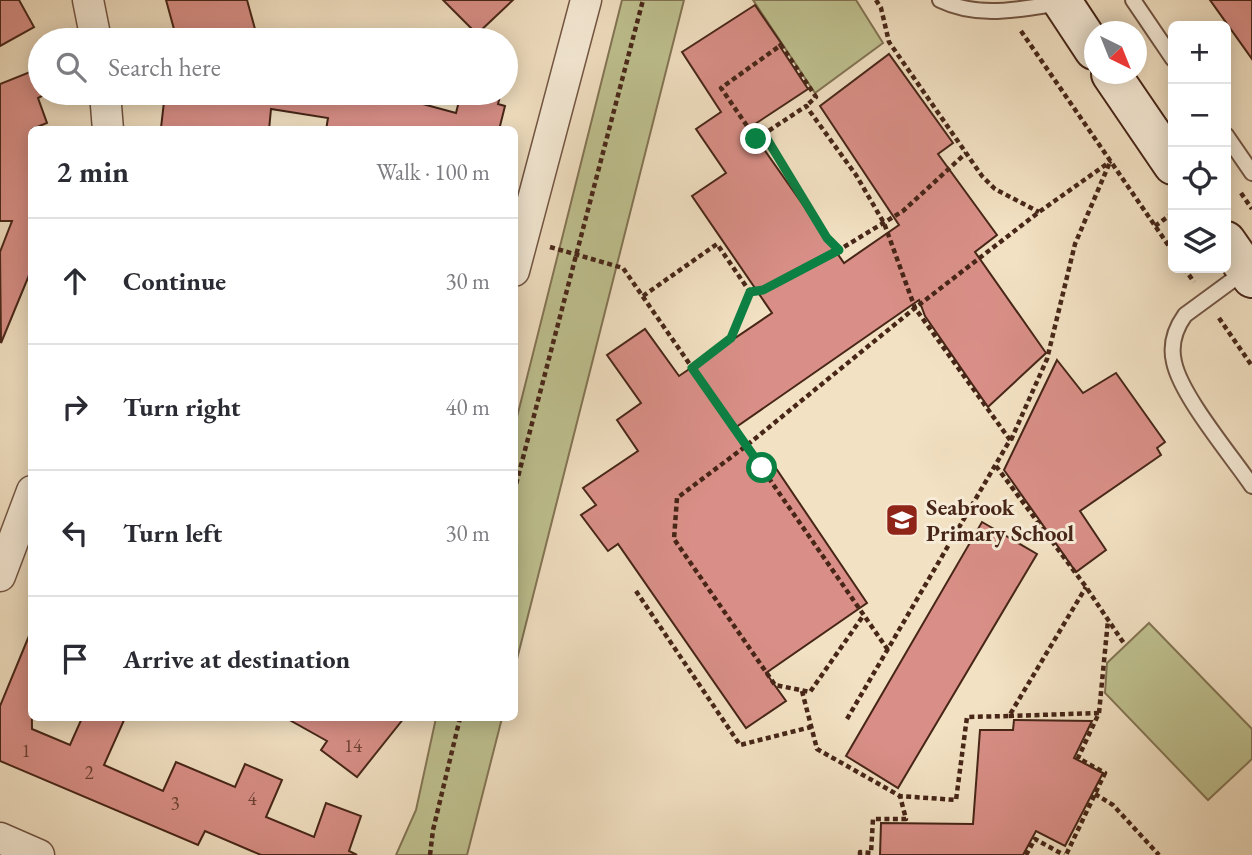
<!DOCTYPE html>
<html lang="en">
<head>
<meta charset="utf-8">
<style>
	body { margin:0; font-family:"EB Garamond",serif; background:#f7f7f7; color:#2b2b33 }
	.controls { position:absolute; right:21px; top:21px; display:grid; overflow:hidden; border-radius:10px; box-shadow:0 4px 18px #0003 }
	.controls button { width:63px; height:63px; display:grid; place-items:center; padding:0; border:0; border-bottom:2px solid #e1e1e2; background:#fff; color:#2b2b33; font:35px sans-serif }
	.compass { position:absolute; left:1084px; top:21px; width:63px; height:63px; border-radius:50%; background:#fff; box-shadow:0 4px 18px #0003; rotate:137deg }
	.stop { position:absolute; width:21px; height:21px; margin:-16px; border:5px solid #0b8043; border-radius:50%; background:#fff }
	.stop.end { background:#0b8043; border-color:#fff; box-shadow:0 2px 7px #0008 }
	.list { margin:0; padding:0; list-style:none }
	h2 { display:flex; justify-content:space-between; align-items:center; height:91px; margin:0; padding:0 28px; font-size:30px }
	h2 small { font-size:23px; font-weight:400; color:#7c7c81 }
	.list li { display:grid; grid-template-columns:46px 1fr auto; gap:21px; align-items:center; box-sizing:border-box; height:126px; padding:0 28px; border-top:2px solid #e1e1e2 }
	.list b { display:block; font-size:26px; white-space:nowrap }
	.list em { font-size:23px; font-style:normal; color:#7c7c81 }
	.icon { flex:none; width:38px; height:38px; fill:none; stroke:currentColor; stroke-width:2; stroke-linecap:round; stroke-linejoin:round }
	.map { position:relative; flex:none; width:1252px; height:855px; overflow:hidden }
	.search { position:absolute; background:#fff; box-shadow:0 4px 18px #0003; left:28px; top:28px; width:490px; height:77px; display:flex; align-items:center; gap:18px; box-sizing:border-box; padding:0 24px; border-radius:38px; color:#7c7c81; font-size:26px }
	.panel { position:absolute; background:#fff; box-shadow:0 4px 18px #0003; left:28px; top:126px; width:490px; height:595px; border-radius:10px }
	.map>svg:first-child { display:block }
</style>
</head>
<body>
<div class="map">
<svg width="1252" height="855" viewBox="0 0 1252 855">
	<rect width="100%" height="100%" fill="#f2e1c3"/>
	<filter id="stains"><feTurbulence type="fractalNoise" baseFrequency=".00286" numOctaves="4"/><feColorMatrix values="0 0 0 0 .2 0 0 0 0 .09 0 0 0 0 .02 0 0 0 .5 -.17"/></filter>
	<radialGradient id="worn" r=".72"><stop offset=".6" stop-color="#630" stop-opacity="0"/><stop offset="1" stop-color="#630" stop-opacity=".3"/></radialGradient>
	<!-- green -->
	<g fill="#bfc190" stroke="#837454" stroke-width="2">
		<polygon points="622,0 684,0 515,667 515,425"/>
		<polygon points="753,0 856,0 883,43 815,93"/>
		<polygon points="1149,623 1252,729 1252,759 1208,800 1105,693 1107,663"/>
		<polygon points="436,718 502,718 467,855 396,855 416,810"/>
	</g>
	<!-- building -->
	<g fill="#d98f87" stroke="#472618" stroke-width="2">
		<polygon points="0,0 19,0 34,27 0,46"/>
		<polygon points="166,0 247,0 255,29 213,40 177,40"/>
		<polygon points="443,0 513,0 477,34"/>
		<polygon points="1210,0 1252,0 1252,59"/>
		<polygon points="755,5 781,43 779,45 808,89 749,128 844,263 899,225 820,106 889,54 953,143 938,154 997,235 975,252 1046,353 988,407 925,316 919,300 732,430 760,469 771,461 867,603 766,673 786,701 746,728 618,544 608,551 581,515 596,505 583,488 638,451 617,420 641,403 607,355 645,329 679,376 772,313 692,196 726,173 696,129 721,112 682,52"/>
		<polygon points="35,70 40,84 40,93 44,95 38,98 47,123 32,129 32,268 1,343 0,252 12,221 0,221 0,84"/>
		<polygon points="165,93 382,93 456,113 461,93 501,93 498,104 505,106 499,130 326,130 328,118 271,109 269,130 176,130 161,128"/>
		<polygon points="1057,360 1083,393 1116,373 1165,442 1157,448 1161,455 1080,511 1106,550 1076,572 1004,470"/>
		<polygon points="982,522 1037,554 898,788 846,756"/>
		<polygon points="31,631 32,729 70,745 82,718 125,718 104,765 163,791 176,762 235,787 245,764 282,780 266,817 314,837 326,803 361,816 349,851 357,855 261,855 205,831 198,845 0,761 0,706"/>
		<polygon points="286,718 404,718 357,777 321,750 327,741"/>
		<polygon points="1014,720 1092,721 1074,758 1103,773 1065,846 1036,831 1023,855 880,855 881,823 973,824 980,730 1013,730"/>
	</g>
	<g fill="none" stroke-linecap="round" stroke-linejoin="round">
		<defs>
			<g id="lane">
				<path d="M940 0C979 19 1020 9 1061 3"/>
				<polyline points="1133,0 1173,59"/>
				<polyline points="1226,135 1252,173"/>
				<path d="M1245 271 1185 315C1175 329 1170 345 1174 362 1181 396 1231 455 1252 486"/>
			</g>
			<g id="street">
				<polyline points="88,0 96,40"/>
				<polyline points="105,93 108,130"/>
				<polyline points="514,271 586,0"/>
				<polyline points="0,576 32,491"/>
				<polyline points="0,838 39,855"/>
			</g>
			<g id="secondary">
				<polyline points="1061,0 1094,50"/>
				<polyline points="1111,74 1173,165"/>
				<polyline points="1226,241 1252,278"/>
			</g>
		</defs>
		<!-- lane casing -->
		<use href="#lane" stroke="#725543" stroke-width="18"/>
		<!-- street casing -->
		<use href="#street" stroke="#725543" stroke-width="33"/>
		<!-- secondary casing -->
		<use href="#secondary" stroke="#472618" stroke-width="42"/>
		<!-- path -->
		<g stroke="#472618" stroke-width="4.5" stroke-dasharray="5 3.5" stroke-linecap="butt">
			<polyline points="876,0 881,8 889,42 982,176 995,189 1039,212"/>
			<polyline points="1021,31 1173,252"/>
			<polyline points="764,134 756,139 721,88 781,45 816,97 806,106"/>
			<polyline points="1241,193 1252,209"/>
			<polyline points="1155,226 1173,213"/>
			<polyline points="550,247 623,268 888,650"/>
			<polyline points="839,250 827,238 764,134 806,106 856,175 884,223 915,308 1039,212 1111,161"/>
			<polyline points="1184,268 1194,282"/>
			<polyline points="643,296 717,244 750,292"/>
			<polyline points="1219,318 1252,366"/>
			<polyline points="692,368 731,338 750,292 763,290 839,250 903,211 966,153"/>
			<polyline points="1011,440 1047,359 1075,244 1110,162"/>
			<polyline points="996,466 1086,587 1125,645"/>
			<polyline points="514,492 643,0"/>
			<polyline points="636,591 740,745 811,727"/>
			<polyline points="802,691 817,749 900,796 956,800 967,717 1009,716 1086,587"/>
			<polyline points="1099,713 1108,620"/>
			<polyline points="1009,716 1099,713 1078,758 1105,773 1066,855"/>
			<polyline points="847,719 1010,440 915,308 746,446 677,498 674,539 775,685 810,692 863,616"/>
			<polyline points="1095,794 1113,805 1159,855"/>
			<polyline points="430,855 433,830 460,718"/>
			<polyline points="860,855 860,852 871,853 873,819 906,819 900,796"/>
			<polyline points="1026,855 1035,839 1064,855"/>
		</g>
		<!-- lane -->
		<use href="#lane" stroke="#f7ecd8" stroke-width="14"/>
		<!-- street -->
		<use href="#street" stroke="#f7ecd8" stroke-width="30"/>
		<!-- secondary -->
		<use href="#secondary" stroke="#f7ecd8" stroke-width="38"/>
	</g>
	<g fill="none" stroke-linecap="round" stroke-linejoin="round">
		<!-- route -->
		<polyline stroke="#0b8043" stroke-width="9" points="756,139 764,134 827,238 839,250 763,290 750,292 731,338 692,368 762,468"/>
	</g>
	<!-- icons -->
	<defs>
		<symbol id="school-square" viewBox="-11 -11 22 22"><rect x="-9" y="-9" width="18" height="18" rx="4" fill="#8f2418" stroke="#f7ecd8"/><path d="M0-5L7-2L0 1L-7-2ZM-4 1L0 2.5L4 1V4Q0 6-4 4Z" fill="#fff"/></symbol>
	</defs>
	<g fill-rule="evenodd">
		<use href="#school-square" x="883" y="501" width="38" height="38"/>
	</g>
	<g text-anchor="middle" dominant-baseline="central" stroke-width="6" stroke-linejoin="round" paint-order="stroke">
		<!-- number labels -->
		<g font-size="19" fill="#6c4034">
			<text x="353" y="745">14</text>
			<text x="26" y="750">1</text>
			<text x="89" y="772">2</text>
			<text x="252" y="798">4</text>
			<text x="175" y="803">3</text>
		</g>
		<!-- poi labels -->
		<g font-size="23" font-weight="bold" fill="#472618" stroke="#f7ecd8" text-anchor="start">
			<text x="926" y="507">Seabrook<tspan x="926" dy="26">Primary School</tspan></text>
		</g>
	</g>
	<rect width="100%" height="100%" filter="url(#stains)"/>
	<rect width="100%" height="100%" fill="url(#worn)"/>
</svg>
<div class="controls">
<button>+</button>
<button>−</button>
<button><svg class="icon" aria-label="locate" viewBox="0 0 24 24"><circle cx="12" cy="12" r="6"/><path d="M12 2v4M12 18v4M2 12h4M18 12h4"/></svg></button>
<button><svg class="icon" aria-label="layers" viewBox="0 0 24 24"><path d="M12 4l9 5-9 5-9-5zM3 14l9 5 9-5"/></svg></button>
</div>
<svg class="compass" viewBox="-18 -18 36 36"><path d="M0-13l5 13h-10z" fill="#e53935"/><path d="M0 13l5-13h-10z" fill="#7c7c81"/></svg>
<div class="stop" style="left:762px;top:468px"></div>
<div class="stop end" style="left:756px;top:139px"></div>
<div class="search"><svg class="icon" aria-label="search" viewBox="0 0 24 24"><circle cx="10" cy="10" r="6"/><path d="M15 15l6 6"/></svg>Search here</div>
<section class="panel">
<h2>2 min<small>Walk · 100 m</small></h2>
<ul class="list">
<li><svg class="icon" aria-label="ahead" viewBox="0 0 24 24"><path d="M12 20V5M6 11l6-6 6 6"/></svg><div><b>Continue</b></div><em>30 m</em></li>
<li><svg class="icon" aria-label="right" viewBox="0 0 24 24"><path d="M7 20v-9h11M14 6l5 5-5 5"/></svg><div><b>Turn right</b></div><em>40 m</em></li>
<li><svg class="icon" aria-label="left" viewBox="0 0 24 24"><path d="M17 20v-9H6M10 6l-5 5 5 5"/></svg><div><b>Turn left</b></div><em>30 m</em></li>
<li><svg class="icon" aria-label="arrive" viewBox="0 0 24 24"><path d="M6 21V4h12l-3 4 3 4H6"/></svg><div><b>Arrive at destination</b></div></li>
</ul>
</section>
</div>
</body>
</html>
